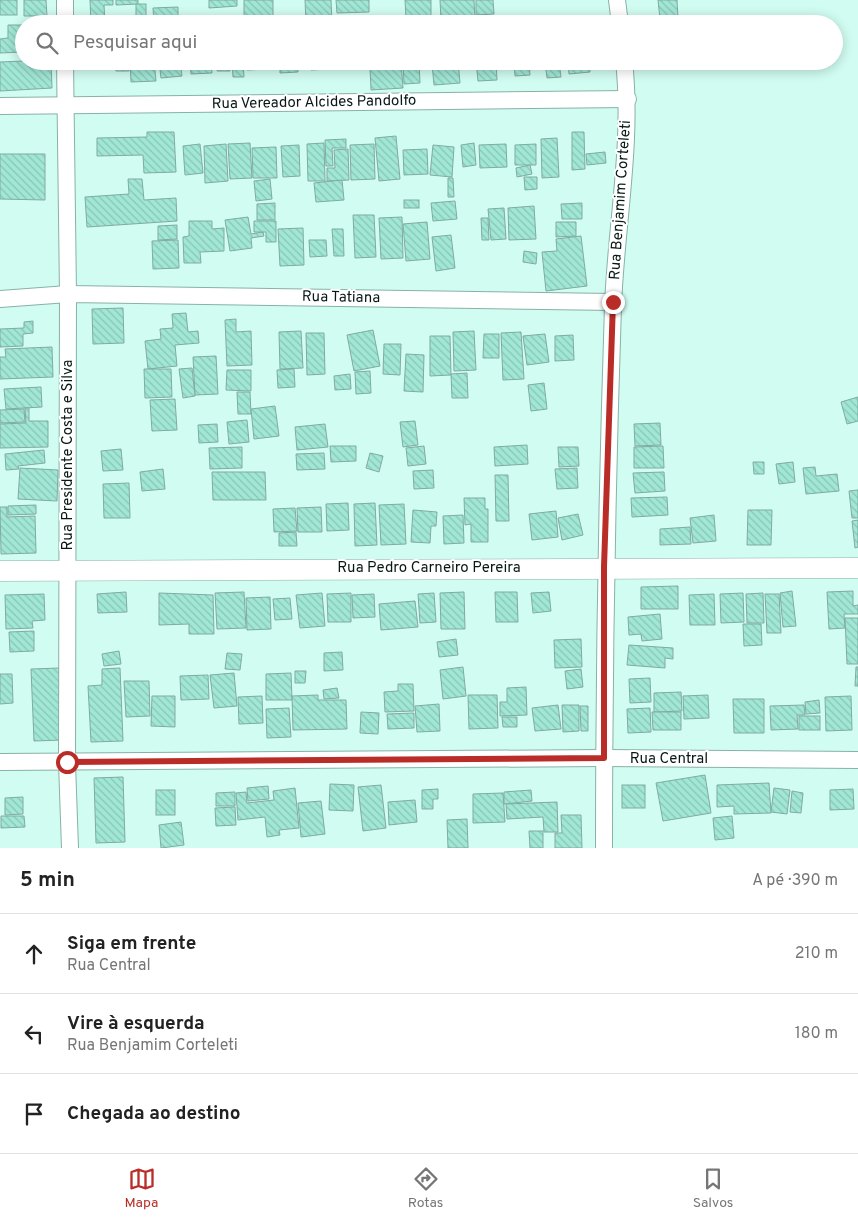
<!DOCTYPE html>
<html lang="pt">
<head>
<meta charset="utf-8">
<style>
	body { margin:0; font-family:Overpass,sans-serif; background:#f2f2f2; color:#222 }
	.stop { position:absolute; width:15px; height:15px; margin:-11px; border:4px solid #ba2c27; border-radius:50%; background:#fff }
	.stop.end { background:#ba2c27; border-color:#fff; box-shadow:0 1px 5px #0008 }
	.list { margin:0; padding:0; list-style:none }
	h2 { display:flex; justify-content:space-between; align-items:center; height:65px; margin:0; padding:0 20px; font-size:21px }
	h2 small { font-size:16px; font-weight:400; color:#767676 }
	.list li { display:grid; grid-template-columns:32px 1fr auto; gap:15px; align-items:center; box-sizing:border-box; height:80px; padding:0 20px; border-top:1px solid #e0e0e0 }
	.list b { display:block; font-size:19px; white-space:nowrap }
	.list p { margin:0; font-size:16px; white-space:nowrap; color:#767676 }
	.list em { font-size:16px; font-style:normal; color:#767676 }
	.icon { flex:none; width:28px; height:28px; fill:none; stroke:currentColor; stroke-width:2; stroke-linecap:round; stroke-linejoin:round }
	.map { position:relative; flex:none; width:858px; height:848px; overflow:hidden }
	.search { position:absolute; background:#fff; box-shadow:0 2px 12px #0003; left:15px; right:15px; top:15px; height:55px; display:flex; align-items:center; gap:12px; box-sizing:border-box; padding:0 18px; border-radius:28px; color:#767676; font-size:19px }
	.sheet { height:305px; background:#fff }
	nav { display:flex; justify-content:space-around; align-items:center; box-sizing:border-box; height:70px; border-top:1px solid #e0e0e0; background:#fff; font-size:14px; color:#767676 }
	nav a { display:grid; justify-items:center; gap:2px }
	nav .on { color:#ba2c27 }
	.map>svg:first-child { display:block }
</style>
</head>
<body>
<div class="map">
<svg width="858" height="848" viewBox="0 0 858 848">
	<defs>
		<pattern id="building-back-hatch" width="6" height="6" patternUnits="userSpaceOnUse" patternTransform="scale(1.25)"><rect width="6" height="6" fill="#a1e7d6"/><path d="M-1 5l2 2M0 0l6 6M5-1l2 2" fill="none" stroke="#89c5b7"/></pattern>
	</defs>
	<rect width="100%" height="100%" fill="#d1fcf1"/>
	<!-- building -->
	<g fill="url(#building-back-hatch)" stroke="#81aba0">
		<rect x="0" y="0" width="17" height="15"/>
		<polygon points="24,0 46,0 47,16 24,16"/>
		<polygon points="90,0 113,0 113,5 104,5 105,23 91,23"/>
		<polygon points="116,0 138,0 138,4 116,5"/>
		<polygon points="209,0 237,0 237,6 209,8"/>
		<polygon points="244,0 273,0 273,16 244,18"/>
		<polygon points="305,0 331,0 332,22 306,23"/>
		<polygon points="336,0 369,0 369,12 337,13"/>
		<polygon points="405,0 431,0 431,17 406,18"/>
		<polygon points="440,0 474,0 475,19 441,20"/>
		<polygon points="476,0 493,0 494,14 476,15"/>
		<polygon points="658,0 677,0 678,18 660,19"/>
		<rect x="136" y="4" width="10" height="17"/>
		<polygon points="178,7 178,22 154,23 153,8"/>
		<polygon points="585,18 586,24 564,24 564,20"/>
		<polygon points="305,22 305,24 281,24 281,23"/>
		<polygon points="8,25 24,25 24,52 0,53 0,39 8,38"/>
		<polygon points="24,61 51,61 52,88 0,91 0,62"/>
		<polygon points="115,61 129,61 129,71 116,71"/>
		<polygon points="130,61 154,61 156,81 131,82"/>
		<polygon points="159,61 180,61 182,76 161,78"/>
		<polygon points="190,61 211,61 212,73 191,74"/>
		<polygon points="218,61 230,61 230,71 217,71"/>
		<polygon points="232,61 243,61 244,77 233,77"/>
		<polygon points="246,61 266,61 267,69 247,70"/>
		<polygon points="280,61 298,61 298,72 280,73"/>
		<polygon points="310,61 328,61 328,69 311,70"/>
		<rect x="343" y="61" width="19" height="5"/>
		<polygon points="363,61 401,61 403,88 371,90 370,68 363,68"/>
		<polygon points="403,61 419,61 420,83 404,84"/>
		<polygon points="458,61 460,83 434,85 432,64"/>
		<polygon points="476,61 496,61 497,80 478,81"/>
		<polygon points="514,61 529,61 530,75 515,76"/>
		<polygon points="545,61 559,61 561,77 547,78"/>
		<polygon points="568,61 589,61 590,72 569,74"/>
		<polygon points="147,132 174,132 176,172 144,173 143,155 97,156 97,138 147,137"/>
		<polygon points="572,132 584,132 585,169 572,170"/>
		<polygon points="396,136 400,179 379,181 375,138"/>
		<polygon points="557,138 559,177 542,178 541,139"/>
		<polygon points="346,139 346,148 332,148 333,166 326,166 325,140"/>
		<polygon points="250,143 252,178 230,179 228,144"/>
		<polygon points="324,143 325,181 308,181 307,144"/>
		<polygon points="474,143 476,165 463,167 461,145"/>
		<polygon points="200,144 203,173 185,175 183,146"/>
		<polygon points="226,144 228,181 205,183 204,146"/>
		<polygon points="374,144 375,179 351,180 350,145"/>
		<polygon points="506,144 507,167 480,168 479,145"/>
		<polygon points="536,144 536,165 515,165 515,145"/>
		<polygon points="299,145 300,176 283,177 281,146"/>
		<polygon points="433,145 454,147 452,177 430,175"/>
		<polygon points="276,147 277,178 253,178 252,148"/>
		<polygon points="348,149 349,180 327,181 327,168 335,168 334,150"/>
		<polygon points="427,149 428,174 404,175 403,150"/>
		<polygon points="605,152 606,163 587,165 586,154"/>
		<polygon points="0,154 45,154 45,200 0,199"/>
		<polygon points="530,165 532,174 517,177 516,168"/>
		<polygon points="524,177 537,177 537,189 525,190"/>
		<polygon points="448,178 453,178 454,197 448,197"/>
		<polygon points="128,179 142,179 144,200 176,198 177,221 87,227 85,197 129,194"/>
		<polygon points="270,179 272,199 256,201 254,181"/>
		<polygon points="342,180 344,200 316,202 314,183"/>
		<rect x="404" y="200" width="15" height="8"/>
		<polygon points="455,201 457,219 433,221 431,203"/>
		<polygon points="275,203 275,220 257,220 257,204"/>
		<polygon points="582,203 582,219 562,219 561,204"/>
		<polygon points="534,206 536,239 509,240 508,208"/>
		<polygon points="504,208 506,239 491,240 488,209"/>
		<polygon points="353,215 374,215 376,257 355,258"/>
		<polygon points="248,217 251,234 263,232 264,236 251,238 252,248 230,251 225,220"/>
		<polygon points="402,217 403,258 381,259 379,218"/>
		<polygon points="481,218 488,218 489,240 482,240"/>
		<polygon points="189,221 212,221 212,229 224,228 224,251 200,252 201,263 184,263 183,237 189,236"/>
		<polygon points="254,221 276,221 276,242 266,242 266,232 254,232"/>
		<polygon points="427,222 430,259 406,261 403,224"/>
		<polygon points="556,222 576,222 576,236 556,237"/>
		<polygon points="177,225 177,239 158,240 158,226"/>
		<polygon points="303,228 304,265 280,266 278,229"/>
		<polygon points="332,229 343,229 344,256 334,256"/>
		<polygon points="451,235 455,268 436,271 432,237"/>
		<polygon points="581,236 587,286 546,291 542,252 557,251 556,239"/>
		<polygon points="178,240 179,268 153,269 152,241"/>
		<polygon points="309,240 326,240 327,256 310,257"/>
		<polygon points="524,251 537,253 536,264 523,262"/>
		<polygon points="123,308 124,343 93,344 92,309"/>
		<polygon points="186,313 188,332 198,331 199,343 175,345 177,366 148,369 145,341 161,339 160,329 173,328 172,314"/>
		<polygon points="236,319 236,332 251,331 252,365 227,366 225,320"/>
		<polygon points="33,321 33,333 23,334 23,346 0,347 0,329 24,328 24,322"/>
		<polygon points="373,330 380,366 354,371 347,335"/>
		<polygon points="301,331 303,368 280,369 279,332"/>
		<polygon points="474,331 476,370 454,371 453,332"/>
		<polygon points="521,332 524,379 503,380 501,333"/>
		<polygon points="306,333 324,333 325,374 307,375"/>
		<polygon points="484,334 499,334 499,358 483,358"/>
		<polygon points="545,334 549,362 527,365 523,336"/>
		<polygon points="573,335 574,360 555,361 555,336"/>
		<polygon points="430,336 450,336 451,375 430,376"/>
		<polygon points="384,344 401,344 400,375 383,374"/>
		<polygon points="52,347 53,377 0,379 0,357 6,357 5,349"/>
		<polygon points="406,354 424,355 423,392 404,391"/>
		<polygon points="216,356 218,394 195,395 193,357"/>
		<polygon points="192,368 195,396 183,398 179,369"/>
		<polygon points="144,369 171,369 172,397 145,398"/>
		<polygon points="294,369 295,387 278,388 277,370"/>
		<polygon points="227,370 251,370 251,391 226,390"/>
		<polygon points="370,371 371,393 356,394 355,372"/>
		<polygon points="467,373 468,398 452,398 451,374"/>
		<polygon points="350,374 351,389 335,390 334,376"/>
		<polygon points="544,383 547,409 531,411 528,385"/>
		<polygon points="41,387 42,407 6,409 4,389"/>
		<polygon points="237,392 250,392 251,414 238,414"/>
		<polygon points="858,397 858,421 847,424 841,402"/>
		<polygon points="175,399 177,430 152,431 150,400"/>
		<polygon points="275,406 279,436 254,439 251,409"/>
		<polygon points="25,408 29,408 29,421 48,421 48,447 0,448 0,424 26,423"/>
		<polygon points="24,409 25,422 0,423 0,410"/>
		<polygon points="247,420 249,442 229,444 227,422"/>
		<polygon points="415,421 418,445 403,447 400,422"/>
		<polygon points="660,423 661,445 635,446 634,424"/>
		<polygon points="217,424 218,442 199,443 198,425"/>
		<polygon points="325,424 328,447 297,450 295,427"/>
		<polygon points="527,445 528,464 495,466 494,447"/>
		<polygon points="330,446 356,446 356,461 331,462"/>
		<polygon points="424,446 426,464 408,466 406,448"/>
		<polygon points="663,446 664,468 634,468 634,447"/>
		<polygon points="242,447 242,468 210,469 209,448"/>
		<polygon points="558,447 578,447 579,466 559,467"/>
		<polygon points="121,449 123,470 103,471 101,451"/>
		<polygon points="44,450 45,463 18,466 19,469 6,470 5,454"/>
		<polygon points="324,453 325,469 297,470 296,454"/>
		<polygon points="370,453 383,456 379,472 366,468"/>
		<polygon points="753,462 764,462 764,474 754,474"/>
		<polygon points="793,462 795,482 779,484 776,464"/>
		<polygon points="815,467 816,476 837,474 839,491 806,494 803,468"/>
		<polygon points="20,468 58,470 57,501 18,499"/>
		<polygon points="577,468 578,488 557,489 555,469"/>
		<polygon points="163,469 165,489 142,491 140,472"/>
		<polygon points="433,470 434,488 414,489 413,471"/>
		<polygon points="212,472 265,472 266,500 213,500"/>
		<polygon points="664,472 665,491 635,493 633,473"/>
		<polygon points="495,475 508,475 509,521 496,521"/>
		<polygon points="129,483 130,518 104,518 103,484"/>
		<polygon points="858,490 858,518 852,518 849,491"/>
		<polygon points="667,497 668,515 632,517 631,498"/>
		<polygon points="464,498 485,498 485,509 488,509 488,542 471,542 471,524 465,525"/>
		<polygon points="348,503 349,530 327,531 326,504"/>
		<polygon points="375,503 377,545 355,546 354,504"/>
		<polygon points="404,504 406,544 381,545 379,505"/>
		<polygon points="36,505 36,514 8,515 8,506"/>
		<polygon points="0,507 7,507 7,517 35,516 36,553 1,554"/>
		<polygon points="321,507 322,532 298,532 297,508"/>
		<polygon points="295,508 297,531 274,532 273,509"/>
		<polygon points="413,510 437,512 436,526 431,526 430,543 411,542"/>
		<polygon points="748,510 772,510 771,545 747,545"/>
		<polygon points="556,511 558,537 532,540 529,514"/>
		<polygon points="578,514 583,535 562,540 558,518"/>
		<polygon points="463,515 464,543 444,544 443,516"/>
		<polygon points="714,515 716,541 693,543 690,518"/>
		<polygon points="858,520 858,547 855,548 852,521"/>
		<polygon points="690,527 691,544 660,545 660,529"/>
		<polygon points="296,532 297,546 279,546 279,533"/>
		<polygon points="678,586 678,609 641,609 641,587"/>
		<polygon points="792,591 796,626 783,627 780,593"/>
		<polygon points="853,591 853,606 858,605 858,614 844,614 845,628 829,629 827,592"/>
		<polygon points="126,592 127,612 98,613 97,594"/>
		<polygon points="244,592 246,628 217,629 215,593"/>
		<polygon points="464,592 465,629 441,629 440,593"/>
		<polygon points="495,592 517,592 518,622 496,622"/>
		<polygon points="549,592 551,611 533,613 531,593"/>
		<polygon points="159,593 213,595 214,634 189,634 189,624 159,625"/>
		<polygon points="322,593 325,626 300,628 296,595"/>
		<polygon points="351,593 351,622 328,622 327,594"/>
		<polygon points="434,593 436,622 420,623 418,594"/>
		<polygon points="743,593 744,622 721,623 720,594"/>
		<polygon points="763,593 764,623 747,623 746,594"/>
		<polygon points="44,594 45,620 32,621 33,628 6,629 5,595"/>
		<polygon points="374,594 375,617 353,618 352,595"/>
		<polygon points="714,594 715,625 690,625 689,595"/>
		<polygon points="765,594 779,594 781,633 767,633"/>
		<polygon points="270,597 271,629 247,630 246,598"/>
		<polygon points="290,598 292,619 275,620 273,599"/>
		<polygon points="415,601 418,627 381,630 379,604"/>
		<polygon points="660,614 662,639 642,641 641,634 629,635 628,617"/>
		<polygon points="845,618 858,618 858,664 847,664"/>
		<polygon points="743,624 761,624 762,645 744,646"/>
		<polygon points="34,631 34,651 10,652 9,632"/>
		<polygon points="456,639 458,655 439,657 437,642"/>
		<polygon points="581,639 582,667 555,668 554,640"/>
		<polygon points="629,645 673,648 673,659 665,658 665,668 627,665"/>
		<polygon points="119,651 121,664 104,666 102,654"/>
		<polygon points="342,652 343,670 324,671 324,653"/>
		<polygon points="227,653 242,654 240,670 225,669"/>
		<polygon points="463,667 466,696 443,699 440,670"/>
		<polygon points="856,667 858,667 858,686 855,686"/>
		<polygon points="60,668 64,740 34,741 31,669"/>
		<polygon points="120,668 123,741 91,742 88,686 102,685 102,669"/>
		<polygon points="581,669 583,687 567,689 565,671"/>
		<polygon points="295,671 306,671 305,683 295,683"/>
		<polygon points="234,673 237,706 214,708 210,675"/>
		<polygon points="291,673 292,700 266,700 266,674"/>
		<polygon points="0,674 12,674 13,703 0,704"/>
		<polygon points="208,675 209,699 181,700 180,676"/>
		<polygon points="650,678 651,702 630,703 629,679"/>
		<polygon points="124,681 149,681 150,716 126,717"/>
		<polygon points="398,684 413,684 414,711 385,712 384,692 398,691"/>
		<polygon points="526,687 527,715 500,716 500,702 507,702 507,688"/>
		<polygon points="337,688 339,698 324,699 323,690"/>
		<polygon points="681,692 682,711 654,712 654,693"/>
		<polygon points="318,695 318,700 346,700 347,729 293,730 292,696"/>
		<polygon points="468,695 497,695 498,728 469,729"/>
		<polygon points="708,695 709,718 684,719 683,696"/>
		<polygon points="152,696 175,696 175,727 151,726"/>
		<polygon points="262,696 263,723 239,724 238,697"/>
		<polygon points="851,696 852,730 826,731 825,697"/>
		<polygon points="733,699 764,699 764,733 734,733"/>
		<polygon points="819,700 820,713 806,714 805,702"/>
		<polygon points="439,704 440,731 417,732 415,706"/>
		<polygon points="558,705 561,729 535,731 532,708"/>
		<polygon points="562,705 579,705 579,731 563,732"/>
		<polygon points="804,705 805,715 797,715 798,729 771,730 770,706"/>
		<polygon points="580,706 588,706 588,731 581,731"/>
		<polygon points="289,708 291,737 267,738 266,709"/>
		<polygon points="650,708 651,732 628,733 627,709"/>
		<polygon points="361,712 379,713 378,734 360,733"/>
		<polygon points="652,712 681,712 681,730 653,730"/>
		<polygon points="414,713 414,728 388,729 387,714"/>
		<rect x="799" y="716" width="21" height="14"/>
		<polygon points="502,717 517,717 517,727 503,727"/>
		<polygon points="705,775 711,813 663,821 656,783"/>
		<polygon points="123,777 125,842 96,843 94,778"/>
		<polygon points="769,783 771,813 734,814 734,806 717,807 717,785"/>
		<polygon points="330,784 354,785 353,811 329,810"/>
		<polygon points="381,785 386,828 363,831 358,787"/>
		<rect x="622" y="785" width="23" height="23"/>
		<polygon points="268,786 269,799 248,801 247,788"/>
		<polygon points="295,788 299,828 279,830 280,835 267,837 265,817 238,820 236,793 246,792 247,803 274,800 273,791"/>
		<polygon points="774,788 790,790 787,814 771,812"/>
		<polygon points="438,789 438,799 433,799 433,809 422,809 422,790"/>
		<polygon points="853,789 854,809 830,810 830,790"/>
		<rect x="156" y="790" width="19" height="25"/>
		<polygon points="531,790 532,801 504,804 504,792"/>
		<polygon points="792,791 803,793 801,813 790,812"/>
		<polygon points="235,792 235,806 216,806 216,793"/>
		<polygon points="503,793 505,822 473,823 473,794"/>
		<polygon points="23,797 23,814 5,815 5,798"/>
		<polygon points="415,800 417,822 389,825 388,802"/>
		<polygon points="321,801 325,834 301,837 298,803"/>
		<polygon points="557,802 558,832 544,832 543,817 507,819 506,804"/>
		<polygon points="235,807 236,825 216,826 215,808"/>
		<polygon points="561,815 581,815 582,848 555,848 555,833 562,833"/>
		<polygon points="1,816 24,816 25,827 1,828"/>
		<polygon points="732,816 734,838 715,840 713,818"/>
		<polygon points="467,819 468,848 448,848 447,820"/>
		<polygon points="181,822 184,845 161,848 159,825"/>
		<polygon points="529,831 543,831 543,848 530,848"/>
	</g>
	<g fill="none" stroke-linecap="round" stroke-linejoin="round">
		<defs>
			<g id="minor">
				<polyline points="617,0 620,24"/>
				<polyline points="65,24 65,0"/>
				<polyline points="65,61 68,294 67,763 70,848"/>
				<polyline points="0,106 628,99"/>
				<polyline points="0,299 68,294 613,302"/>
				<polyline points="0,762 604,758 858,760"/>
				<path d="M604 848C604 667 607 487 613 306 616 225 633 142 624 61"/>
			</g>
			<polyline id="tertiary" points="0,571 858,568"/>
		</defs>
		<!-- minor casing -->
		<use href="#minor" stroke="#88b1a7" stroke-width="18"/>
		<!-- tertiary casing -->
		<use href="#tertiary" stroke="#88b1a7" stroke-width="21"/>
		<!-- minor -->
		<use href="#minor" stroke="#fff" stroke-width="16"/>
		<!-- tertiary -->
		<use href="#tertiary" stroke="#fff" stroke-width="20"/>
	</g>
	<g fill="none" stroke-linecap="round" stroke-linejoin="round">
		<!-- route -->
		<polyline stroke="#ba2c27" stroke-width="6" points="67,762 604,758 604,567 613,302"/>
	</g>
	<g text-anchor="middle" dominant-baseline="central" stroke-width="4" stroke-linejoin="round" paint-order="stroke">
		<!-- street labels -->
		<g font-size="15" fill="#081815" stroke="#fff">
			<text transform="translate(314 103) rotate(-1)">Rua Vereador Alcides Pandolfo</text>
			<text transform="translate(621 200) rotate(-86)">Rua Benjamim Corteleti</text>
			<text transform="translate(341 298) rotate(1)">Rua Tatiana</text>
			<text transform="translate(68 455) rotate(-90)">Rua Presidente Costa e Silva</text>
			<text x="429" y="568">Rua Pedro Carneiro Pereira</text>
			<text x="669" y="759">Rua Central</text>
		</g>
	</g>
</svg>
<div class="stop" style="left:67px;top:762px"></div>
<div class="stop end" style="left:613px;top:302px"></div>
<div class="search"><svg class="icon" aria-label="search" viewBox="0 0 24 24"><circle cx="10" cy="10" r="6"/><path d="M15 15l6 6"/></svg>Pesquisar aqui</div>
</div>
<section class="sheet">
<h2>5 min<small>A pé · 390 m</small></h2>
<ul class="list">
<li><svg class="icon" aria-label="ahead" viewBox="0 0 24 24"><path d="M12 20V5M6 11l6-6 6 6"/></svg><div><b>Siga em frente</b><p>Rua Central</p></div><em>210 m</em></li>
<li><svg class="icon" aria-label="left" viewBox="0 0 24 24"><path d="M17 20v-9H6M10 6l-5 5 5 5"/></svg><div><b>Vire à esquerda</b><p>Rua Benjamim Corteleti</p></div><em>180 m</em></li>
<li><svg class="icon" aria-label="arrive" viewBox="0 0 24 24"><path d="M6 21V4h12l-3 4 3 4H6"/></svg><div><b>Chegada ao destino</b></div></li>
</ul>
</section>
<nav>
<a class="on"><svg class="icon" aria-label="map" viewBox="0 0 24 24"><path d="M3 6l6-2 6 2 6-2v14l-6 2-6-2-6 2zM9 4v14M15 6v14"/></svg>Mapa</a>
<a><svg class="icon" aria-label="directions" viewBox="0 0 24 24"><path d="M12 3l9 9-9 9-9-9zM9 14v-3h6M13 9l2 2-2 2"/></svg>Rotas</a>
<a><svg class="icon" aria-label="saved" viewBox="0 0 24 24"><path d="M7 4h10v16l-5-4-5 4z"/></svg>Salvos</a>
</nav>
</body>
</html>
